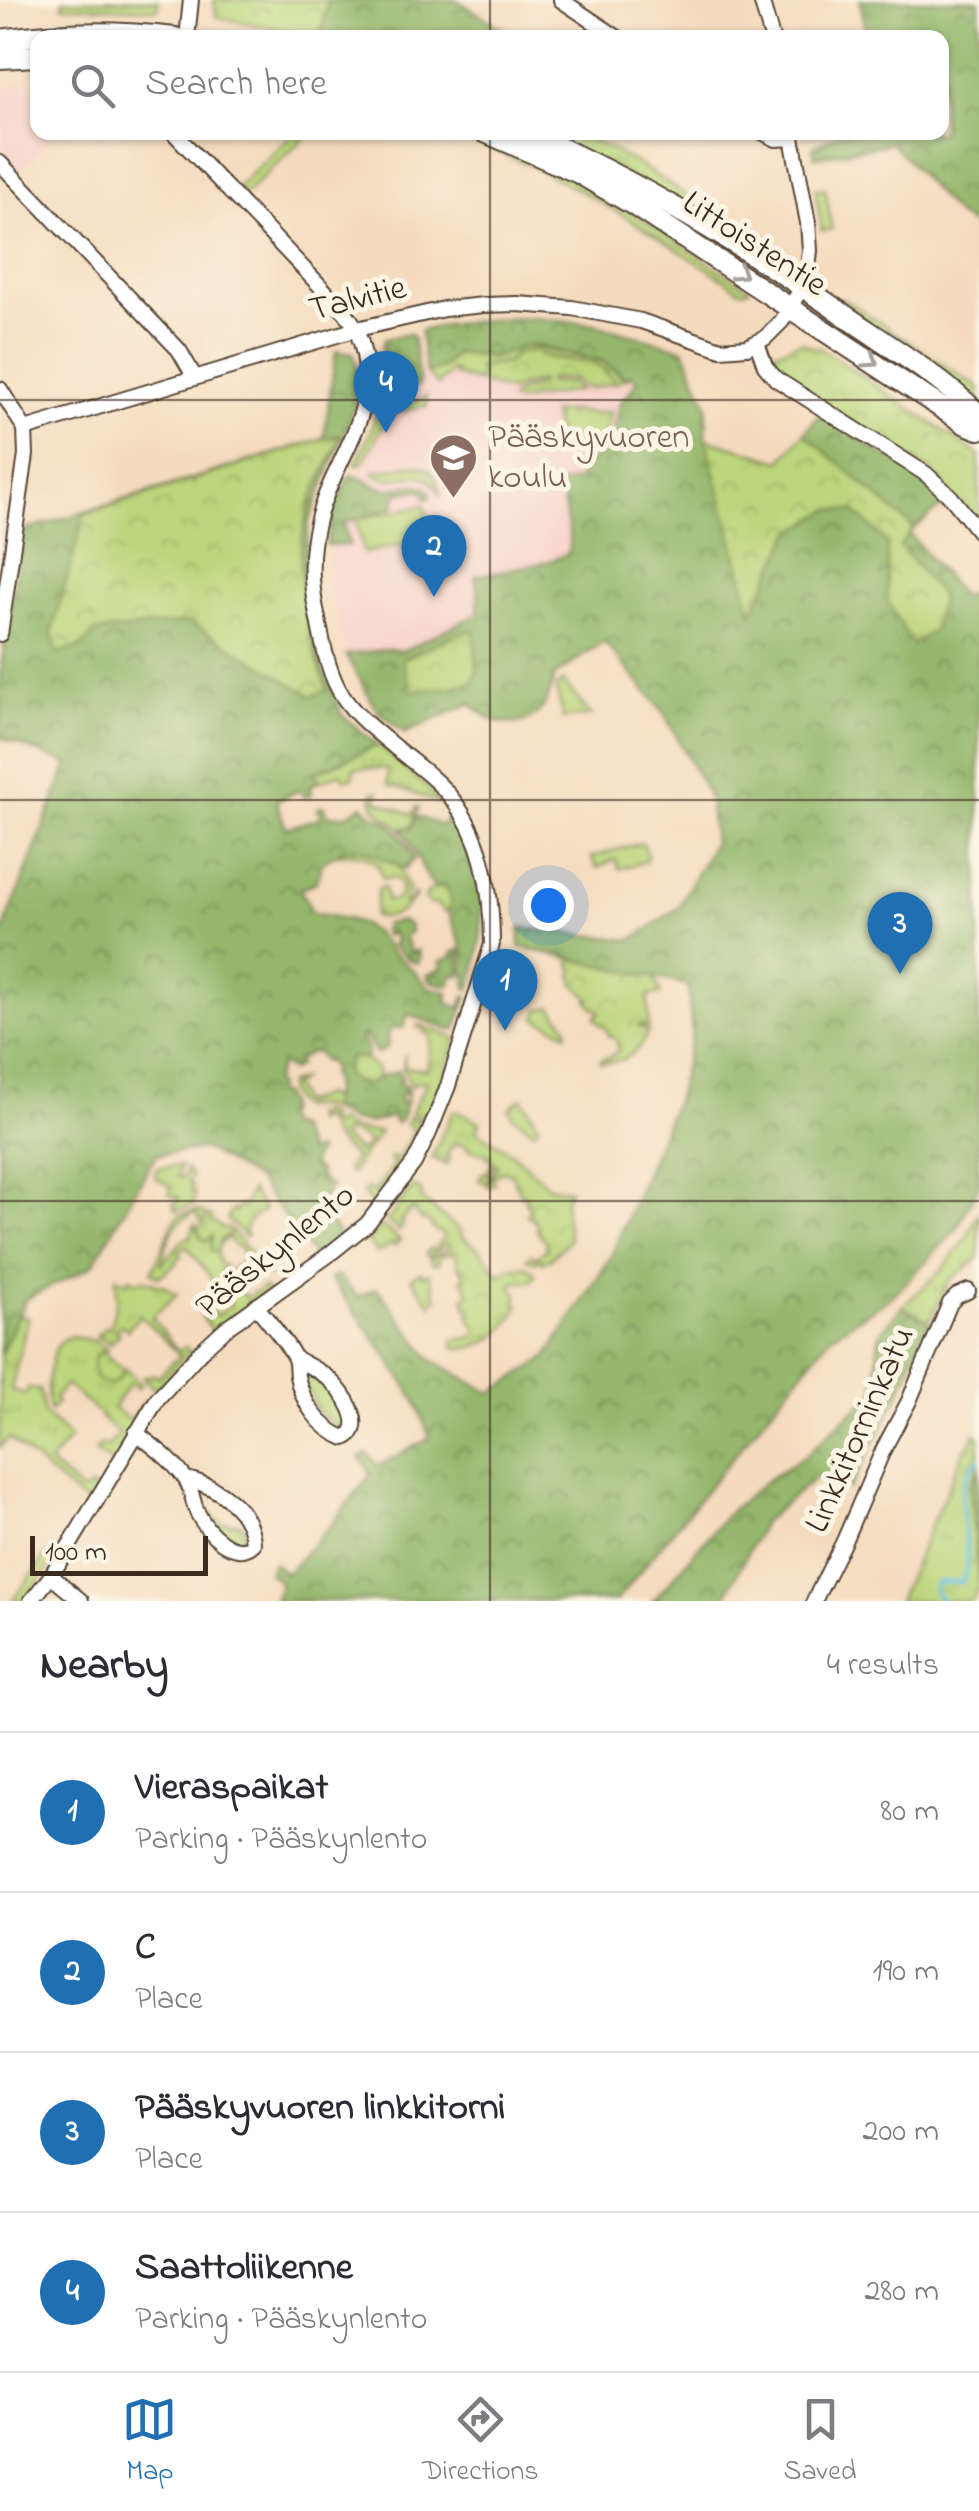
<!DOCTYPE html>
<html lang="en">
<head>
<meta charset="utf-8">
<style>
	body { margin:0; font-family:"Indie Flower",sans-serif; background:#f2f2f3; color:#2b2b33 }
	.scale { position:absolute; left:30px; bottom:25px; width:178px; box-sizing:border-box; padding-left:10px; border:5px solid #3b2a1e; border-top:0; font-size:28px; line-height:35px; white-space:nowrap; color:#3b2a1e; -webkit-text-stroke:8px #fcf5e5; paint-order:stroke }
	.you { position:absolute; left:548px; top:905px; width:35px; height:35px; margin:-25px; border:8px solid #fff; border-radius:50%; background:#1a73e8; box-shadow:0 0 0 15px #1a73e833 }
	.badge { display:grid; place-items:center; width:65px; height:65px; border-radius:50%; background:#1f6fb2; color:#fff; font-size:32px; font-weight:700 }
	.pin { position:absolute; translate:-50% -82px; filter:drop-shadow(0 2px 5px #0008) }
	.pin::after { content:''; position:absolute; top:52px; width:35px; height:30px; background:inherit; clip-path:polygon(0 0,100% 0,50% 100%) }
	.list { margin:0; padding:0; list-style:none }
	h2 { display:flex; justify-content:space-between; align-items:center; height:130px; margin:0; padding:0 40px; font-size:42px }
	h2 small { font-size:32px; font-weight:400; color:#7c7c81 }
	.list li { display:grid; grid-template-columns:65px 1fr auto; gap:30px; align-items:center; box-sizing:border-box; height:160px; padding:0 40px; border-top:2px solid #e1e1e2 }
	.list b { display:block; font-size:38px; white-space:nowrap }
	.list p { margin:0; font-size:32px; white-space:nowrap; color:#7c7c81 }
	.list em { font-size:32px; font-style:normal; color:#7c7c81 }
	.icon { flex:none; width:55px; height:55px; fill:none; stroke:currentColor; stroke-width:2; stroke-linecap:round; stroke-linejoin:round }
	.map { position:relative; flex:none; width:979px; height:1601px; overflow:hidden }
	.search { position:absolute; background:#fff; box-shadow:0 2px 8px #0004; left:30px; right:30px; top:30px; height:110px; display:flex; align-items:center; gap:25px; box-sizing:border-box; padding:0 35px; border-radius:20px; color:#7c7c81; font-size:38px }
	.sheet { height:770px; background:#fff }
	nav { display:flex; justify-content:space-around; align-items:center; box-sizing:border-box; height:140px; border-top:2px solid #e1e1e2; background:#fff; font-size:28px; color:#7c7c81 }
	nav a { display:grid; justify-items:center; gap:5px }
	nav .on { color:#1f6fb2 }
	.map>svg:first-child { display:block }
</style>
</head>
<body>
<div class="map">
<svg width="979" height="1601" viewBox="0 0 979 1601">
	<defs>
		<pattern id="grass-tufts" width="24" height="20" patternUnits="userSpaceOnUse" patternTransform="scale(2.5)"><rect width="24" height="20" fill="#bbd67c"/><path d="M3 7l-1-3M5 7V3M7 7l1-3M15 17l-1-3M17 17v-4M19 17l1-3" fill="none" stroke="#a2b86b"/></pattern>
		<pattern id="forest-crowns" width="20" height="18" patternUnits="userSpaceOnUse" patternTransform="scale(2.5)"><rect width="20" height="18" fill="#94b76c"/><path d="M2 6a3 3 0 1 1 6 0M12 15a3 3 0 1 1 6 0" fill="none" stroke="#7a9558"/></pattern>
		<pattern id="park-crowns" width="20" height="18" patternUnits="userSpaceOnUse" patternTransform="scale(2.5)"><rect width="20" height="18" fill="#bbd67c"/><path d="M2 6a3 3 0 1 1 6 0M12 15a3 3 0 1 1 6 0" fill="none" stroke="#a2b86b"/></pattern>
	</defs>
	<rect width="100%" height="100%" fill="#fcf5e5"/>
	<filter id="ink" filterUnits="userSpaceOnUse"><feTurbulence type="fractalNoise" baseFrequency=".01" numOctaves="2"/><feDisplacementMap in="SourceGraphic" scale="20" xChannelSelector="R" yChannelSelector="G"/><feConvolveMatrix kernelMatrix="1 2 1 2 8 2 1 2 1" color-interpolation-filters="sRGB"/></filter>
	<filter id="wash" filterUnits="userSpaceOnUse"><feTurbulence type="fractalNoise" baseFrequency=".0048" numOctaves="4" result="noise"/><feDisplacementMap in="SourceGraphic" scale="40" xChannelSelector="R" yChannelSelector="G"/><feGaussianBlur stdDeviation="2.25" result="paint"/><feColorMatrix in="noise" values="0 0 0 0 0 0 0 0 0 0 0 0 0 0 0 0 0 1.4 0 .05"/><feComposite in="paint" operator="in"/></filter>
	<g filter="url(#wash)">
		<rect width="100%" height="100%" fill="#f5dbbe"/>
		<!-- built -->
		<g fill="#f7d1c8">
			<polygon points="21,79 37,96 38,132 58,133 18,171 0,152 0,89 13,87"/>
			<polygon points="537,347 571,355 633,376 638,380 619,404 613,435 604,451 580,469 580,480 560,485 570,538 569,553 547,562 475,576 479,598 478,614 401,651 389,649 346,655 330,589 329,563 332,538 348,490 381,429 389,392 419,385 419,374 443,367"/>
		</g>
		<!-- grass -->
		<g fill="url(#grass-tufts)" stroke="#7b804d" stroke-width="2.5">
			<polygon points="289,133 310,133 244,195 237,187 288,139"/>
			<path d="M446 133H468L522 154 597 190 749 288 745 291 739 289C646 229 554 166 446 133Z"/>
			<polygon points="541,133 580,133 636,163 743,231 742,233"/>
			<polygon points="825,188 832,229 822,231 815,189"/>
			<polygon points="842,298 979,388 979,404 838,302"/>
			<polygon points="526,346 606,362 621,376 633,376 615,383 606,370 598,365 546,356 529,351 516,354 507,363 481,366 480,377 477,381 454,375 455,371 452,370 438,385 426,373 443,367 455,353 493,357"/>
			<polygon points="426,396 427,406 390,413 362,464 355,464 370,434 378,409 420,400"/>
			<path d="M410 465C432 465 437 477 441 496 420 455 402 491 374 474V472Z"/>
			<polygon points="378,745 422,783 442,804 388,784 388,769 354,768 353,778 344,779 341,773 318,782 314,773"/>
			<path d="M375 792H379L376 800 413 815 416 807H419L412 826 401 829C390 818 371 812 372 794Z"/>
			<path d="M358 846C372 851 383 860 398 864L409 890 403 903 406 904 415 894 416 896C405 911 393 919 374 917L378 888 384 887 387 901 396 900 400 895 401 883 393 877 383 879C379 856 359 852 337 854L347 848Z"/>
			<polygon points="419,1025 457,1039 429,1121 411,1113 427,1082 419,1081 411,1086 403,1068 405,1054 404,1067 427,1070 431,1038 430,1034 424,1033 423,1028 417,1027"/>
			<path d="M303 1079 292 1085 302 1104 325 1094 327 1098 333 1095 329 1109 319 1106 301 1108C293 1103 285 1093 288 1083Z"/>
			<polygon points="319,1111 330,1116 327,1121 334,1126 338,1121 351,1129 349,1133 344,1131 342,1137 360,1153 368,1141 354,1133 355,1130 379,1132 350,1175 347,1168 355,1158 333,1138 323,1118 314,1122 313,1114 316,1117 320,1115"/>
			<polygon points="409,1117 427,1125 404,1167 376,1204 370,1202 363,1192 368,1188 375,1192 394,1164 389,1160 391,1157 397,1160 415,1130 406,1124"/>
			<polygon points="181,1166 177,1176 183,1178 186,1169 188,1170 187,1173 192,1175 188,1183 193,1186 191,1191 195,1194 193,1205 176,1210 173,1203 177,1202 179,1198 169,1194 172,1187 156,1178 155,1174 157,1168"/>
			<polygon points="251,1191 264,1210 249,1221 244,1231 247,1235 245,1237 227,1219 232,1210 236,1211 238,1206 243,1207"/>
			<path d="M197 1210 207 1215 203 1224 196 1213C172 1218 167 1243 161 1265L184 1239 190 1237 195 1224 199 1235 205 1240 212 1236 214 1238 212 1251H217L219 1263 225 1266 220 1270 222 1276 245 1259 241 1252 242 1248 234 1246 229 1238 221 1243 219 1240 232 1232 270 1275 267 1276 258 1264 234 1282 246 1298 264 1287 268 1291 238 1311 213 1332 201 1315 206 1318 213 1312 217 1316 231 1305 187 1246 179 1251 182 1256 176 1260 177 1263 159 1277 152 1272 174 1221 181 1214Z"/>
			<polygon points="979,1213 979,1258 950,1281 929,1321 902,1307 940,1272 963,1244"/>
			<polygon points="382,1226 400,1240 394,1246 392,1244 377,1253 367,1240"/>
			<polygon points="116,1277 127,1283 130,1278 138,1282 141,1279 164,1286 177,1294 152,1317 178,1351 186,1347 190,1351 155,1390 143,1378 146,1375 149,1378 153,1374 158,1377 180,1355 140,1315 128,1330 121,1325 115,1330 119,1334 110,1344 97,1337 98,1332 102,1333 104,1327 110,1328 117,1299"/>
			<polygon points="18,1315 28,1317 11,1390 26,1394 28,1388 40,1390 44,1414 70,1438 49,1463 81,1491 86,1492 91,1486 97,1491 86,1504 9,1438 0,1447 0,1355"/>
			<path d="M72 1336 94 1341 107 1350 100 1352 115 1382 126 1369 141 1384 138 1388 130 1383 113 1408 130 1420 143 1402 146 1404 112 1464 95 1451 103 1444 107 1447 119 1434 101 1418 102 1416 66 1385 54 1398 57 1402 50 1412C44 1397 49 1359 58 1345 62 1338 65 1339 72 1336Z"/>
			<polygon points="975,1433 979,1436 979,1467 970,1486 979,1586 972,1601 898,1601 965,1448 968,1449"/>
			<polygon points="205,1511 222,1523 243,1524 246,1540 240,1543 221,1534 202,1513"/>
			<polygon points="48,1553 56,1559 23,1601 12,1601"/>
		</g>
		<!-- forest -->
		<g fill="url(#forest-crowns)" stroke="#687045" stroke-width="2.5">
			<polygon points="328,0 457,0 516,37 322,38 320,37"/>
			<polygon points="860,0 979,0 979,229 956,215 892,143 815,157 813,147 840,133 942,132 942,38 867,37"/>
			<path d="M532 318 594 324 684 349 707 404 706 439 781 461 820 414 925 480 947 502 909 533 963 598 979 586V1185L957 1229 893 1296 831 1336 616 1601H274L281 1583 268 1572 273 1563 286 1574 331 1525 371 1473 360 1458 367 1453 378 1466 430 1438 415 1399 386 1354 330 1278 338 1276 358 1297 377 1288 431 1359 491 1393 546 1358 611 1257 676 1099 692 1036 688 985 520 947V928L632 940 678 908 714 842 709 797 663 711 604 642 553 677C550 726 502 739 471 703L405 733 377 710 346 655 389 649 402 651 478 614 479 598 475 576 547 562 568 554 570 538 560 484 580 480V469L604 451 613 435 619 404 638 381 633 376H621L603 361 533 346 523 347 493 357 455 353 443 367 426 373 420 331C462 321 489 319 532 318Z"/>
			<polygon points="410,334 413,338 420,385 380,393 383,342 385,339"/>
			<path d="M336 351 353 353 357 368 355 405 309 522 304 574 321 662 342 715 378 745 315 773 318 782 309 786 312 794 304 797 300 790 276 801 286 828 320 818 318 808 324 806 327 815C349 816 344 817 363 805 370 815 373 815 382 819 397 826 408 846 414 859L405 869C398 864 390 862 382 858 354 843 348 845 322 863L316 882 300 889 313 913 350 920 363 925 375 933 391 952 413 970 429 988 448 992 447 1003 461 1008 465 996H468L456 1030H450L408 1014 403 1028H392L389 1032 387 1048 377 1054 366 1035 361 1037 368 1048 366 1060 355 1057 348 1060 346 1075C362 1091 368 1082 383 1076 388 1074 393 1073 399 1071L402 1079 399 1082 401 1086 406 1085 408 1091 407 1094H401L400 1102 406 1103 407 1096H408L400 1121 395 1123 391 1116C367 1127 350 1123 329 1109L334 1094 332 1089 335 1087 330 1074 333 1072 327 1060 324 1062 316 1052H312L297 1060 299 1065 291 1071 281 1063 273 1083 277 1085 276 1094H282L287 1106 284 1120 291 1128 296 1127 308 1153 316 1150 318 1153 312 1159 313 1169H317L322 1181 331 1186 318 1206 340 1237 314 1257 257 1180 204 1149 156 1155 92 1266 26 1299 0 1355V939L68 764 0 737V672L23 531 324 438Z"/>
			<path d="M350 475C364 477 375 489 389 489 404 488 415 480 429 490L431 497 426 499 423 490 397 493 394 507 344 523 349 545H326L334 510Z"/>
			<path d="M449 814C485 872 490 925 470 989L466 987 467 976 464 975 463 949 448 911 447 889 443 886 434 888C421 870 415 847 401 829L412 827 416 816 442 826Z"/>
			<polygon points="401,921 409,925 411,932 405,935 405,939 411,953 418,950 420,959 417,963 406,958 391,945 396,941 391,933 385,936 383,932 385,924"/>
			<polygon points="460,949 460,975 451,975 451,984 448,986 430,981 427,975 443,968 440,962 453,956 452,953"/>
			<polygon points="902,1307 929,1321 898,1397 850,1489 818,1475 763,1522 723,1601 653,1601 729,1512 766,1481 807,1454 875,1391 879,1334"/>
			<polygon points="979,1467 979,1579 970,1486"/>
		</g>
		<!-- park -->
		<g fill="url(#park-crowns)" stroke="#7b804d" stroke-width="2.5">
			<polygon points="63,0 158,0 158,9 63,6"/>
			<polygon points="214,0 328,0 320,37 216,17"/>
			<polygon points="801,342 816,349 818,347 834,357 979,455 979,528 929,470 807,394 773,368 768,354"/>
			<path d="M529 351C535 351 540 354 545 356 574 366 597 353 615 383L588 389 573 378 548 379 549 383 572 382 580 390 515 402 510 400 519 392 540 384V381L521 386 511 392 477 381 481 373 478 367 506 363 516 354Z"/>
			<path d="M574 411 593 414 610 411C607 437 603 450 576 455L574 446 560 448 552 413Z"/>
			<polygon points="804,433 914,528 900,546 941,596 933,630 912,645 887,600 887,542 854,511 831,509 791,533 752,613 706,439 781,461"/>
			<path d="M341 437C329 464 311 493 305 523 293 580 308 636 327 690L312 696 190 622 96 632 82 646 58 654 52 632 85 514 323 439Z"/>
			<polygon points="474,631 477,670 473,681 464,686 412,691 402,659 460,633"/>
			<polygon points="563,681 566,685 591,715 563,719 556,687"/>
			<path d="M642 843C646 848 649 854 646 861L619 869 616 859 597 868 591 857Z"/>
			<polygon points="439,886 447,889 451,901 448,910 443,912 438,905 430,904 425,900 427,893"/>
			<path d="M572 959 654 977 661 994 648 996 649 1027 639 1025 638 1026 648 1031C641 1053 623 1063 601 1063L600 1061 606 1057 608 1059 619 1050 617 1046 619 1044 612 1036 610 1037 604 1025 602 1026 595 1018 600 1012 596 1008 594 1009 588 1001 590 999 574 984 576 982 572 977 574 968 570 964Z"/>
			<polygon points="552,1007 567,1026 567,1033 536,1018 539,1010"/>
			<path d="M351 1057C363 1056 372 1063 379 1072L374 1082C363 1086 354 1083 346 1075L347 1065Z"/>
			<polygon points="522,1098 539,1125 534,1131 513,1116 509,1109"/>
			<path d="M453 1111 465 1114 480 1122 476 1131 514 1154 548 1186 569 1190C560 1205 568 1223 569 1240L550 1259 542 1262 541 1258H537L536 1262 527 1259 532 1254 535 1257 547 1249 545 1245 547 1243 536 1229 538 1227 532 1217 529 1218 527 1214 531 1212 525 1201 527 1199 523 1194 521 1195 511 1173 508 1174 505 1170 492 1178 495 1183 489 1187 487 1184 498 1165 494 1163 486 1183 479 1180 482 1173 486 1174 492 1161 488 1158V1155L468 1149 469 1147 460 1143 458 1145 453 1143 447 1156 450 1159 447 1165 432 1158Z"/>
			<path d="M412 1187C420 1186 423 1193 422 1200L461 1231 460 1234 475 1247 477 1246 499 1274C511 1267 526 1259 536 1275L531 1281 513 1283 512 1287 518 1295 516 1303 519 1305C509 1330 481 1354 453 1347V1340L460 1338 461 1340 475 1336 477 1330 469 1314 471 1312 470 1308H467L464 1297 470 1294 462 1279 465 1278 461 1268H459L456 1252 439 1256 440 1262 433 1264 430 1259 451 1247 447 1243 429 1257 426 1254 430 1248 434 1250 445 1236 432 1228 433 1226 424 1219 422 1221 412 1209 400 1222 403 1225 399 1231 387 1221Z"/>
			<polygon points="207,1215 212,1217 211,1220 224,1229 227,1227 232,1232 220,1240 221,1243 217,1251 211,1251 212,1236 206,1241 199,1235 198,1228 203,1224"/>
			<polygon points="421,1272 423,1276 429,1273 437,1299 431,1304 411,1278"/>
			<polygon points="103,1352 124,1371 116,1382 107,1385 96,1379 93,1367 96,1354"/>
			<path d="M304 1371C309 1373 315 1374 320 1377 336 1389 350 1412 346 1430L340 1431 316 1409 301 1373Z"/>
		</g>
		<!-- garden -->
		<polygon fill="#bbd67c" stroke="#7b804d" stroke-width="2.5" points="425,505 432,538 364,553 356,519"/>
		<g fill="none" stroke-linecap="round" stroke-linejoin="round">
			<!-- stream -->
			<path stroke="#63c2e1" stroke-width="4" d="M942 1601 934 1591 935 1585 938 1582H962C979 1549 943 1491 979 1459"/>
		</g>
	</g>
	<g filter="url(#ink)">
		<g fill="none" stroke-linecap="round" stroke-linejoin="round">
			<defs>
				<g id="minor">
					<polyline points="561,0 618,38"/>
					<polyline points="761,0 772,38"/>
					<polyline points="187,38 191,0"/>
					<polyline points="762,132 776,139 792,138"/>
					<polyline points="0,163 179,350 194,376"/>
					<polyline points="757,343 765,366 776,379 926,474 951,497 979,532"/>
					<polyline points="0,389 25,429"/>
					<polyline points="25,429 357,329 444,309 484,305 517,304 572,308 641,321 721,349 747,347 765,338 782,321 802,287 808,269 810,250 808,223 791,132"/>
					<polyline points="0,634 26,455 25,429"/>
					<path d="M256 1306C266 1318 290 1346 295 1359 297 1364 296 1370 297 1376 302 1402 319 1428 345 1438 368 1427 343 1391 329 1379 319 1370 306 1365 295 1358"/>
					<path d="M136 1433C152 1445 172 1460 184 1477 192 1486 192 1503 198 1514 207 1532 235 1561 253 1544 252 1509 217 1486 187 1479"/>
					<polyline points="51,1576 81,1601"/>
					<path d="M31 1601 51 1576 158 1398 200 1352 225 1329 327 1256 367 1224 414 1163 429 1133 448 1086 492 944C492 894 484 840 453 800 438 780 416 765 397 749 376 731 352 714 339 690 326 666 321 635 316 609 310 580 310 549 318 519 333 460 377 420 364 355 361 339 356 326 346 313L173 132"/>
					<polyline points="814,1601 844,1541 884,1448 909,1401 950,1303 957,1296 968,1291"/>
				</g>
				<g id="secondary">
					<path d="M0 40C58 32 116 31 175 38"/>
					<polyline points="0,58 38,56"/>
					<polyline points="485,132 579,173 629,202 966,424 979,429"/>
					<path d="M525 132C640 182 747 248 850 319 891 347 944 380 979 415"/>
				</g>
			</defs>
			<!-- minor casing -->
			<use href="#minor" stroke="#574536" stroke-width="18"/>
			<!-- secondary casing -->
			<use href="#secondary" stroke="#574536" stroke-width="24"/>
			<!-- minor -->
			<use href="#minor" stroke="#fff" stroke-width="14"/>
			<!-- secondary -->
			<use href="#secondary" stroke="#fff" stroke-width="20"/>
		</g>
		<!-- one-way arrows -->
		<defs><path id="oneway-chevron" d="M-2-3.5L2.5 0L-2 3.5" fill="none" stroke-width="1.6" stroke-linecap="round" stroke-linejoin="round" transform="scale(2.5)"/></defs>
		<g stroke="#a79f9a">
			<use href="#oneway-chevron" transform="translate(740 273) rotate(33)"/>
			<use href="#oneway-chevron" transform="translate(872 361) rotate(34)"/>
		</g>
	</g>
	<!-- grid -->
	<path fill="none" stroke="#3b2a1e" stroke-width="2.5" stroke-opacity="0.55" d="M490 0V38M490 132V1601M0 400H979M0 800H979M0 1201H979"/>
	<!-- icons -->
	<defs>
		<symbol id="school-pin" viewBox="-11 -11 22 30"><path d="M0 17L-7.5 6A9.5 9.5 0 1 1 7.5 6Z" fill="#8d6e63" stroke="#fcf5e5"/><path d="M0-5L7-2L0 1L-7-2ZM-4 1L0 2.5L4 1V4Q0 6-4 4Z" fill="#fff"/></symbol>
	</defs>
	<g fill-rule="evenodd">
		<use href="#school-pin" x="426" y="430" width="55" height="75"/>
	</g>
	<g text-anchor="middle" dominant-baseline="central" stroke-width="10" stroke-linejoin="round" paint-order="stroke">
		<!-- street labels -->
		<g font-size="35" fill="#3b2a1e" stroke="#fcf5e5">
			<text transform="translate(754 245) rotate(33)">Littoistentie</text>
			<text transform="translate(358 300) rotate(-14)">Talvitie</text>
			<text transform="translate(276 1252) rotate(-39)">Pääskynlento</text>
			<text transform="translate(861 1430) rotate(-66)">Linkkitorninkatu</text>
		</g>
		<!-- education labels -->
		<g font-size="35" fill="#785e54" stroke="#fcf5e5" text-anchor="start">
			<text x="488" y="438">Pääskyvuoren<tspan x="488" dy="40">koulu</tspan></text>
		</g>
	</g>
</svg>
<div class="scale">100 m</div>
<div class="you"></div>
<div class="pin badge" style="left:505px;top:1031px">1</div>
<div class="pin badge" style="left:434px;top:597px">2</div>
<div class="pin badge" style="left:900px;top:974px">3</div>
<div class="pin badge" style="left:386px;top:433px">4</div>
<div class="search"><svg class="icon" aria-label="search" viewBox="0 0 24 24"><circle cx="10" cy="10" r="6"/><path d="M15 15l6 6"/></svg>Search here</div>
</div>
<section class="sheet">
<h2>Nearby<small>4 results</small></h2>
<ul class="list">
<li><span class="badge">1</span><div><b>Vieraspaikat</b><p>Parking · Pääskynlento</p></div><em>80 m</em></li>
<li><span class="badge">2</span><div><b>C</b><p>Place</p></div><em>190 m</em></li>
<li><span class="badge">3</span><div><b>Pääskyvuoren linkkitorni</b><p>Place</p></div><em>200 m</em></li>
<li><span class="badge">4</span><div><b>Saattoliikenne</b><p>Parking · Pääskynlento</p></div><em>280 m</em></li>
</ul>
</section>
<nav>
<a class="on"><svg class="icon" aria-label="map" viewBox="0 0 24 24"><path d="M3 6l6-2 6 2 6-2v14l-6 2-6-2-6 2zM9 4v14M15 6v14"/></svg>Map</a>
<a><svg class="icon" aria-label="directions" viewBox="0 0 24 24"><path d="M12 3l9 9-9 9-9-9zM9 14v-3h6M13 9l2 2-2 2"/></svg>Directions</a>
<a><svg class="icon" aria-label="saved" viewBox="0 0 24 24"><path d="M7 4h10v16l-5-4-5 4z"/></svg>Saved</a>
</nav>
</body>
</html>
